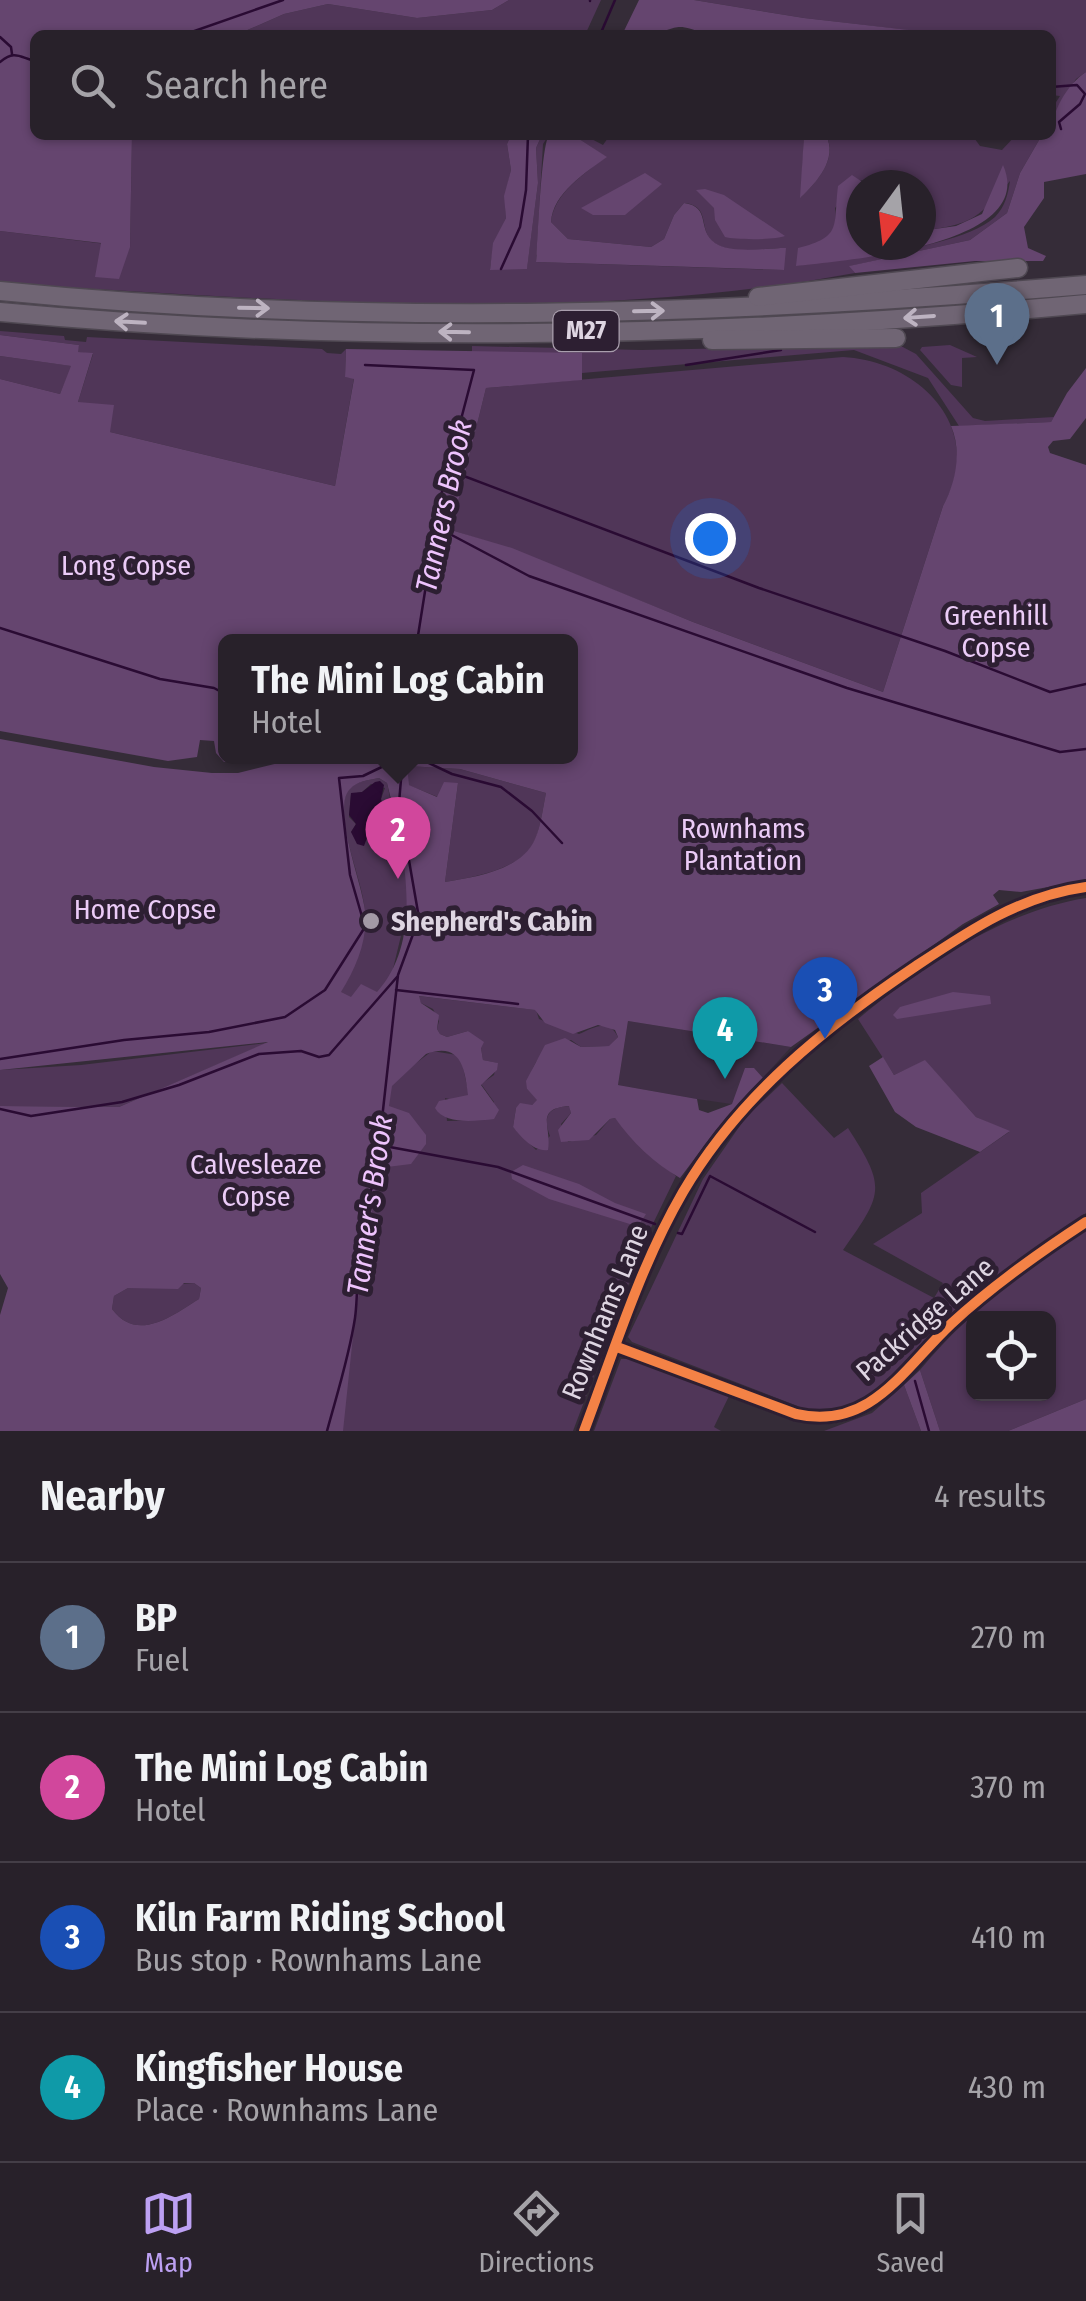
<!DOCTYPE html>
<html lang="en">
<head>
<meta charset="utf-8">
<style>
	body { margin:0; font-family:"Fira Sans Condensed",sans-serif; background:#302932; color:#f1f3f6 }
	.controls { position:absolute; right:30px; bottom:30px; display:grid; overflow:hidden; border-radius:15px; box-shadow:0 2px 8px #0004 }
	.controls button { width:90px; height:90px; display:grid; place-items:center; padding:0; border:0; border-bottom:2px solid #443e47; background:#28212a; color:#f1f3f6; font:50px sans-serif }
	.compass { position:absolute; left:846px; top:170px; width:90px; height:90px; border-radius:50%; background:#28212a; box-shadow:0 2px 8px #0004; rotate:195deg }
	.you { position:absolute; left:710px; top:538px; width:35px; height:35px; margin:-25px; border:8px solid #fff; border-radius:50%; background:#1a73e8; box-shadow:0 0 0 15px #1a73e833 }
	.badge { display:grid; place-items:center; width:65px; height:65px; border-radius:50%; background:#bca0f2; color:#fff; font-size:32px; font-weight:700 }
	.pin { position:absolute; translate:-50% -82px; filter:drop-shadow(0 2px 5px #0008) }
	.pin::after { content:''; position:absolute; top:52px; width:35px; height:30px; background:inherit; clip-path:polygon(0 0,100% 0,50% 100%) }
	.popup { position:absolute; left:218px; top:634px; width:360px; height:130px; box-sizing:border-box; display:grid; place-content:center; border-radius:15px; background:#28212a; filter:drop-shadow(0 2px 8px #0005); font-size:32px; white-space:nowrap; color:#a5a3a8 }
	.popup b { font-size:38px; color:#f1f3f6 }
	.popup::after { content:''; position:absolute; left:50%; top:100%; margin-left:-20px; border:20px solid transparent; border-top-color:#28212a }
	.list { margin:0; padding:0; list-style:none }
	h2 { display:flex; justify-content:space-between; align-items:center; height:130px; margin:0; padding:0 40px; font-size:42px }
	h2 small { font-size:32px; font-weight:400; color:#a5a3a8 }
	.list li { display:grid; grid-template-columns:65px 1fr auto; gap:30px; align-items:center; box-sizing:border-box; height:150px; padding:0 40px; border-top:2px solid #443e47 }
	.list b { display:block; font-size:38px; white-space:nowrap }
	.list p { margin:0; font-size:32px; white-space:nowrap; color:#a5a3a8 }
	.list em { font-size:32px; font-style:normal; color:#a5a3a8 }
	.icon { flex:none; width:55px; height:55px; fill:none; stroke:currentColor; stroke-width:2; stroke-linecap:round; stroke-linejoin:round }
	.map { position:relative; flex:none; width:1086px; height:1431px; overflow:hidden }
	.search { position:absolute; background:#28212a; box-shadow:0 2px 8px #0004; left:30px; right:30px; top:30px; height:110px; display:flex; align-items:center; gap:25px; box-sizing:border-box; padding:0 35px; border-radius:15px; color:#a5a3a8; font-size:38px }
	.sheet { height:730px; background:#28212a }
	nav { display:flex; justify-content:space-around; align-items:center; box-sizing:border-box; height:140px; border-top:2px solid #443e47; background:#28212a; font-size:28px; color:#a5a3a8 }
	nav a { display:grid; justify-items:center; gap:5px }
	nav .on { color:#bca0f2 }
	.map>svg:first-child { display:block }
</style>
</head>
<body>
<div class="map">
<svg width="1086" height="1431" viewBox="0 0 1086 1431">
	<rect width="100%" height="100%" fill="#352c38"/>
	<!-- built -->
	<polygon fill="#402f46" points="628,1021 791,1047 738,1105 697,1099 618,1085"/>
	<!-- green -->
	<g fill="#503658" fill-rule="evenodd">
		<polygon points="509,0 601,0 585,35 236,35 284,14 328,4 417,18 492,10"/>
		<polygon points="694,0 1086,0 1086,72 1076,79 1051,121 1051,110 1060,96 1051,95 1051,35 912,35 916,31 804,18"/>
		<path d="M132 135H511L507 144 511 170 505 196 506 218 494 243 490 269 527 268 538 183 536 148 542 135H549L543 144 536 262 783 270 785 248C766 248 735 254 718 245 695 233 714 206 684 203L674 215 664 239 651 247 568 239 551 222C554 193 584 174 606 157L573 135H584L603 145 610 135H804L801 197C818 181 838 158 826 135H972L980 146 1002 150 1016 135H1042L1020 173 1007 213 970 240 850 266 855 273C574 325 283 300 0 283V231L130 247ZM861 180 867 185H921V231C972 224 977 220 1010 181 1008 194 1005 207 995 217 964 245 878 253 837 261L817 243C833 237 838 224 835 208Z"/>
		<polygon points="0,331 64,336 65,340 86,342 87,337 322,349 327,353 341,354 346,349 345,377 354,378 335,486 110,432 78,402 93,354 77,352 79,345 0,335"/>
		<polygon points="899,345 916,354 973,418 985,421 1054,417 1051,422 959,426 928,378 854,350 582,373 581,353 472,353 472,346 641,350"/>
		<polygon points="950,345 977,357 962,358 962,387 951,385 920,350 922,347"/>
		<polygon points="0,356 72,366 60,394 0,379"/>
		<path d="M843 357C921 361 987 430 943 506L883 692 693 622 512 549 451 530 486 388Z"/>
		<path d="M407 766 460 769 546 793C543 807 541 826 535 840 522 870 474 877 445 882L458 783 438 797 408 785Z"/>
		<path d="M379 778 387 783 409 890 407 911 391 977 377 993 351 998 340 993C353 973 367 927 364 903 361 877 331 808 350 788 357 781 369 780 379 778ZM371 784 385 788 381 799 386 818 377 825 385 835 374 840 372 835 367 838 351 832 356 824 349 817 351 794 362 792Z"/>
		<path d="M1086 898V1213C1045 1241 1004 1269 966 1301 917 1341 878 1419 805 1409L632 1342 628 1337 703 1179 746 1117 782 1083 834 1138 848 1128C886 1187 884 1193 843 1250L934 1298 943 1283 873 1244 922 1213 921 1193 1009 1132 976 1117 925 1061 894 1075 858 1019C923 965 1001 912 1086 898Z"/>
		<path d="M418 996 536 1010 539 1019 579 1034C594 1027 609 1018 618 1037L610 1046 581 1047 571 1040C540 1053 534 1056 527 1089L538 1100 532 1105 516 1108 513 1127 536 1150 550 1136C542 1115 549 1107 570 1106L571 1113 561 1124 568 1142 596 1135 610 1119 615 1118 645 1151 676 1176 646 1238 573 1431H295L365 1115 399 1076 432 1051 457 1055 462 1062 469 1096 453 1100 445 1098 447 1121 485 1120 494 1102 481 1084 494 1075 497 1063 483 1060 481 1048 468 1031 447 1037 440 1034 437 1029 439 1021 433 1009 421 1003Z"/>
		<polygon points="267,1043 119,1107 0,1106 0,1070 81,1065"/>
		<path d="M1086 1230V1399L1008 1431H940L920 1370C966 1314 1025 1269 1086 1230ZM974 1318H1048V1394H974Z"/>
		<path d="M194 1283 201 1288 199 1299C172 1316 137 1343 112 1309L114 1296 128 1288Z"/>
		<polygon points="621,1359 631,1359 729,1396 714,1427 721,1431 594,1431"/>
		<polygon points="904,1385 921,1431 824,1431 872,1413"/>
	</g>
	<!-- forest -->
	<g fill="#65456f" fill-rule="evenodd">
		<polygon points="0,0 509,0 492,10 417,18 328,4 284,14 236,35 35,35 35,135 132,135 130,247 119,279 95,277 101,243 0,231"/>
		<path d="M639 0H694L804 18 918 31 912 35H706C673 20 678 30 648 35 640 36 630 35 622 35Z"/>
		<path d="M1086 72V174L1044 182V198L1024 227 1028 248 1046 256 1043 261H975L855 273 849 266 970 240 1007 213 1020 173 1042 135H1051C1051 113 1067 84 1086 72Z"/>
		<polygon points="511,135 542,135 536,148 538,183 527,269 490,270 493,243 506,218 504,196 511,170 507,144"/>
		<path d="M549 135H573L607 157C585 173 553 193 551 222L568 239 651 247 664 239 674 215 684 203C712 207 696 229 715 243 731 254 766 248 786 248L784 270 536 262C538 240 541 147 549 135Z"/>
		<path d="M804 135H826C838 159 817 182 800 198Z"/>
		<path d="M1003 165C1039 246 846 260 796 266L798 248C843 237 833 226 838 186L852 175 867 185H861V245H921V231L956 226 982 214Z"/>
		<polygon points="645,173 662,184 625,215 593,215 581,208"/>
		<path d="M705 189 724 195 785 236C776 240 736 240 725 237L715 220 714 208 696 190Z"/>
		<path d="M0 335 79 345 78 352 93 353 78 402 114 405 110 432 335 486 354 379 345 377 346 349 582 353V380L486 388 451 530 512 548 693 622 883 692 943 506C956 482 962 451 951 426L1051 422 1067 393 1086 368V418L1070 439 1053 441 1048 447 1050 453 1086 465V880L1021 892 999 890 993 895 999 904 963 924 791 1047 628 1021 618 1085 697 1099 699 1110 708 1113 732 1104 745 1068H754L763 1078 717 1129 680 1178C655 1164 631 1141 615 1118L610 1119 589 1140 561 1142 558 1130 571 1113 569 1106C534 1109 552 1126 548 1150 534 1152 521 1137 513 1127L516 1108 520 1103 532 1105 537 1100 527 1089 526 1081 545 1045 565 1038 581 1047 609 1046 618 1037 615 1030 598 1025 573 1034 545 1023 535 1010 419 996 421 1003 439 1015 437 1029 440 1034 447 1037 468 1031 484 1042 481 1048 483 1060 498 1063 497 1070 481 1085 499 1110 494 1119C476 1121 444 1125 435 1108L439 1101 468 1095C465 1069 461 1041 426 1054L392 1086 389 1106 409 1113 426 1135V1144L411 1164 379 1168 355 1317 343 1431H0V1315L8 1288 0 1274V1106L119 1107 268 1042 0 1070V739L154 767 212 773H238L303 757 570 756V642H225V756L275 757 261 761 224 762 216 753 214 741 200 740 197 757 168 761 0 731V379L60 394 71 366 0 356ZM407 766 460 769 546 793C543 807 541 826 535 839 522 870 475 877 445 882L458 783 444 782 437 797 409 785ZM379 778 387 783C403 847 426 938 377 992L361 984 351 997 341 992C356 968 368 940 365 911 363 885 331 808 350 789 357 781 369 780 379 778ZM184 1283H194L201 1288 199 1299C172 1316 137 1343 112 1309L114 1296 128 1288 178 1289Z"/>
		<polygon points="953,992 990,996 991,1004 897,1019 893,1015 900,1007"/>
		<polygon points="883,1057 894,1075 925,1060 976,1117 1010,1131 980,1152 916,1127 895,1112 869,1066"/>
		<polygon points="523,1165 579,1184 615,1203 646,1214 639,1225 633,1225 549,1199 512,1179 511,1172"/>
		<polygon points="920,1370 940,1431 921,1431 904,1385"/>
		<polygon points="1086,1399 1086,1431 1008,1431"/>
	</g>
	<!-- water -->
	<polygon fill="#2a0b33" points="375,782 380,781 384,785 381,799 386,818 377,825 387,839 380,850 374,847 372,835 368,835 364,846 357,844 351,832 356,824 349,815 351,793 362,792"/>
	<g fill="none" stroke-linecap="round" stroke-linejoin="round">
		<!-- stream -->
		<g stroke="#2a0b33" stroke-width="2.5">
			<polyline points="590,1 590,0"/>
			<polyline points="183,35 283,0"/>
			<polyline points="600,35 615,0"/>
			<polyline points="0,37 11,47 12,54"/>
			<path d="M0 62C15 50 19 57 35 61"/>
			<polyline points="1051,87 1077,85 1085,94 1080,104 1059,122 1061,129"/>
			<polyline points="501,269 520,227 526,190 528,135"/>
			<polyline points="365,365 474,370 439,503 417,642"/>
			<polyline points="686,365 781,350"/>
			<polyline points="448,470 759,588 945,651 1050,692 1086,684"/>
			<polyline points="437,521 446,532 529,576 847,688 1060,752 1086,749"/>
			<polyline points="0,628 160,679 214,688 225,694"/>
			<polyline points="414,756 452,774 501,787 532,811 562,843"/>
			<polyline points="396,990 518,1004"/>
			<polyline points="0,1059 124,1040 209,1032 285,1017 325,990 365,927 350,875 339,778 363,776 394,761 401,763"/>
			<polyline points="0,1109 31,1116 122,1102 179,1085 259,1054 301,1051 319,1057 329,1055 397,977"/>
			<polyline points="379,1145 498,1167 655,1224"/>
			<polyline points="678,1233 682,1234 710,1176 815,1232"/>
			<polyline points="915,1381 929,1431"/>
			<path d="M327 1431C337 1394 349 1357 355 1318 361 1273 351 1223 375 1182L398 975 419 918 399 803 403 756"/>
		</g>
		<defs>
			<g id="minor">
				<path d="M617 1347 796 1414C871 1431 904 1368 951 1324 992 1286 1040 1252 1086 1222"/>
				<path d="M584 1431C614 1351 640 1266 683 1192 739 1096 825 1027 916 966 970 930 1020 896 1086 887"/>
			</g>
			<g id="highway">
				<path d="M0 291C361 327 725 315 1086 285"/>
				<polyline points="758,297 1018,268"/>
				<path d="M0 312C356 345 730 337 1086 304"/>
				<polyline points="712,340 896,338"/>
			</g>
		</defs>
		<!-- minor casing -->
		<use href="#minor" stroke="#4f4852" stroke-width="15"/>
		<!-- highway casing -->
		<use href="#highway" stroke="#4f4852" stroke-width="21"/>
		<!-- minor -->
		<use href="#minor" stroke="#635c66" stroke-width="11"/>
		<!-- highway -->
		<use href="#highway" stroke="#706574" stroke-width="18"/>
		<defs>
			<g id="cycleway">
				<path d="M617 1347 796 1414C871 1431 904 1368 951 1324 992 1286 1040 1252 1086 1222"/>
				<path d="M584 1431C614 1351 640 1266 683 1192 739 1096 825 1027 916 966 970 930 1020 896 1086 887"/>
			</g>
		</defs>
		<!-- cycleway casing -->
		<use href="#cycleway" stroke="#2d1f32" stroke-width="16"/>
		<!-- cycleway -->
		<use href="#cycleway" stroke="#f48246" stroke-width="10"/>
	</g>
	<!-- one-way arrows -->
	<defs><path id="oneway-shaft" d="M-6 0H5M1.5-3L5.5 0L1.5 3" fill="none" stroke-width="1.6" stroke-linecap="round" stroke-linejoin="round" transform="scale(2.5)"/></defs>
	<g stroke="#bdb3c1">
		<use href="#oneway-shaft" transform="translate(254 308) rotate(1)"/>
		<use href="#oneway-shaft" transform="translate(649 311) rotate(-1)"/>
		<use href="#oneway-shaft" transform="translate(919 317) rotate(176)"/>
		<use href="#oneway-shaft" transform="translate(130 322) rotate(-177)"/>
		<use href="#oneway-shaft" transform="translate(454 332) rotate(-179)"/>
	</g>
	<!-- markers -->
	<circle fill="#a39aa6" stroke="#2d1f32" stroke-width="4" cx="371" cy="921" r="10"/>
	<g text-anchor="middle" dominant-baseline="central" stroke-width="10" stroke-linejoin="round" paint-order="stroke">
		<!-- shield labels -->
		<rect fill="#2d1f32" stroke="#a99ead" stroke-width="2.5" x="553.5" y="311" width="65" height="40" rx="8"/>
		<g font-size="25" font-weight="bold" fill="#ded5e2">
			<text x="586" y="331">M27</text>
		</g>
		<!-- park labels -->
		<g font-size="28" fill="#ebcbf7" stroke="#2d1f32">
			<text x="126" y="565">Long Copse</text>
			<text x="996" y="615">Greenhill<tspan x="996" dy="32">Copse</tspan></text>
			<text x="743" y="828">Rownhams<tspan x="743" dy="32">Plantation</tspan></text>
			<text x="145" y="909">Home Copse</text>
			<text x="256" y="1164">Calvesleaze<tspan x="256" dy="32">Copse</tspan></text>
		</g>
		<!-- poi labels -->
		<g font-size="28" font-weight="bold" fill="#ded5e2" stroke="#2d1f32" text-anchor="start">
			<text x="391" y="921">Shepherd's Cabin</text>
		</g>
		<!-- street labels -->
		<g font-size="28" fill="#ded5e2" stroke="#2d1f32">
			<text transform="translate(605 1312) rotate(-68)">Rownhams Lane</text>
			<text transform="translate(925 1319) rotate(-41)">Packridge Lane</text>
		</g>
		<!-- water labels -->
		<g font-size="30" font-style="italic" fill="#eec3fd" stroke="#2d1f32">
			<text transform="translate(444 506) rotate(-78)">Tanners Brook</text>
			<text transform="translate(370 1205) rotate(-82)">Tanner's Brook</text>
		</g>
	</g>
</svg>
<div class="controls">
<button><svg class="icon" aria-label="locate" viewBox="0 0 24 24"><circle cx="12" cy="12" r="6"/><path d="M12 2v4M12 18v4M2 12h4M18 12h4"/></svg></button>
</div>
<svg class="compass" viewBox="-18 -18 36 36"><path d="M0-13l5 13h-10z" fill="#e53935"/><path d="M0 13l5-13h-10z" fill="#a5a3a8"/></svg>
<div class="you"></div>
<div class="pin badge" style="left:997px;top:365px;background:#5c6f8a">1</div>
<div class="pin badge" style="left:398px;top:879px;background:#d1479c">2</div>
<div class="popup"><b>The Mini Log Cabin</b>Hotel</div>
<div class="pin badge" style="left:825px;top:1039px;background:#1a4fb4">3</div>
<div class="pin badge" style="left:725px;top:1079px;background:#0f9aa8">4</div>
<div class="search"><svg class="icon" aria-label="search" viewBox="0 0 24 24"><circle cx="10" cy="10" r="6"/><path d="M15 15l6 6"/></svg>Search here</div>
</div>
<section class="sheet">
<h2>Nearby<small>4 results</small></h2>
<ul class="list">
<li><span class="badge" style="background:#5c6f8a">1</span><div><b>BP</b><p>Fuel</p></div><em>270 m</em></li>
<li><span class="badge" style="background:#d1479c">2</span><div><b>The Mini Log Cabin</b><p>Hotel</p></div><em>370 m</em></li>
<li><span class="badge" style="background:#1a4fb4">3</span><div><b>Kiln Farm Riding School</b><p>Bus stop · Rownhams Lane</p></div><em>410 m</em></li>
<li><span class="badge" style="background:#0f9aa8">4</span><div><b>Kingfisher House</b><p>Place · Rownhams Lane</p></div><em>430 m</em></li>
</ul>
</section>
<nav>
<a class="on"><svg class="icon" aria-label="map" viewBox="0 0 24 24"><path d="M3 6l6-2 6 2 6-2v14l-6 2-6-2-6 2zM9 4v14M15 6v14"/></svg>Map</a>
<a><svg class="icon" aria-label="directions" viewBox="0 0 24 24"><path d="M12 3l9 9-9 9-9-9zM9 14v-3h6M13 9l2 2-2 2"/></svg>Directions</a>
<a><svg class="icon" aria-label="saved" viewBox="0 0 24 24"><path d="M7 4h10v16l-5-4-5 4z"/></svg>Saved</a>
</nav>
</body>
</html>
